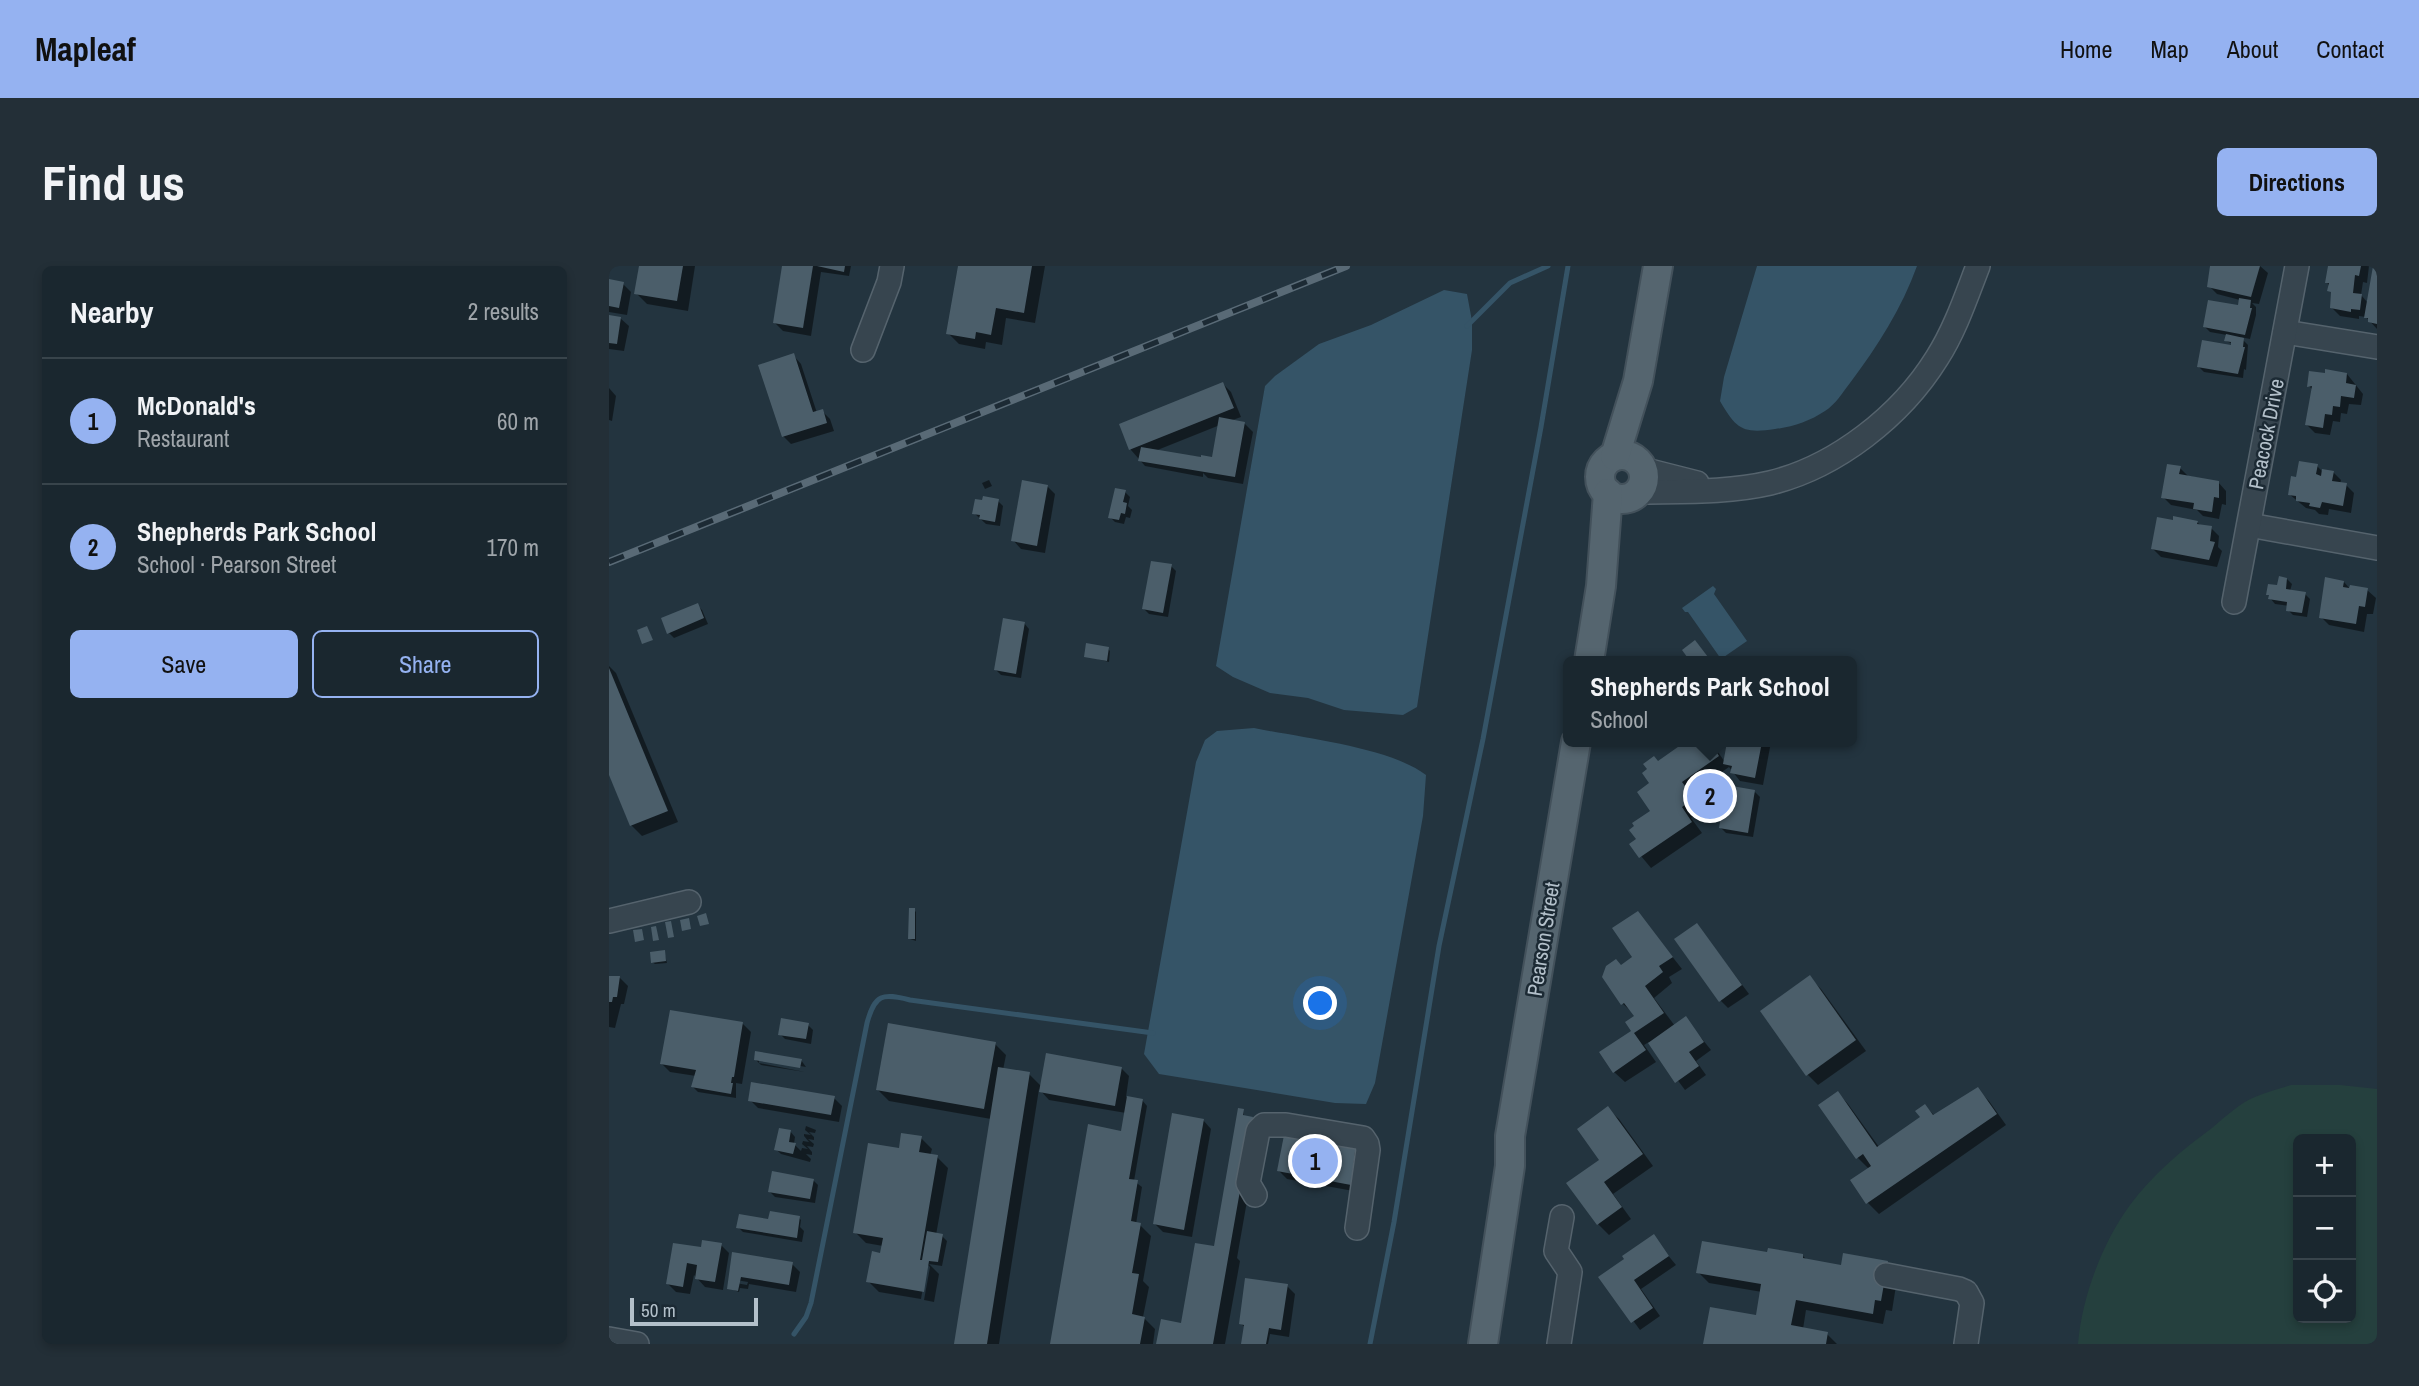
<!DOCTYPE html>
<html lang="en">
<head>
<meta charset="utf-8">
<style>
	body { margin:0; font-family:"Archivo Narrow",sans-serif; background:#232f37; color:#f1f3f6 }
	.controls { position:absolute; right:21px; bottom:21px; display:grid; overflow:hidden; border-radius:10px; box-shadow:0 4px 10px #0003 }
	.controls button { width:63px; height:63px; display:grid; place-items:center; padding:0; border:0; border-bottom:2px solid #38444b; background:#1a272f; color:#f1f3f6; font:35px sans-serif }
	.scale { position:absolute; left:21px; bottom:18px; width:128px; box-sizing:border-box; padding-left:7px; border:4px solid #b3c0ca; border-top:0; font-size:19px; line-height:24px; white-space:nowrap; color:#b3c0ca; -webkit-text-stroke:5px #1c2a34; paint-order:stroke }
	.you { position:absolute; left:712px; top:738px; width:24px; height:24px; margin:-18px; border:5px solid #fff; border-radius:50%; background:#1a73e8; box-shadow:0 0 0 10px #1a73e833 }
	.badge { display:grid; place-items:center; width:46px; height:46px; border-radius:50%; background:#95b2f1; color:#111; font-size:23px; font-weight:700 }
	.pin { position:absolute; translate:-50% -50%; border:4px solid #fff; box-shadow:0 2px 7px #0006 }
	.popup { position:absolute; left:954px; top:390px; width:294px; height:91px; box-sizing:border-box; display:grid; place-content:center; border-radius:10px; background:#1a272f; filter:drop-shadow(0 2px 5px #0005); font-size:23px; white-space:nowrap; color:#9fa5aa }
	.popup b { font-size:26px; color:#f1f3f6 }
	.popup::after { content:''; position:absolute; left:50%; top:100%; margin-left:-14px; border:14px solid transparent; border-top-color:#1a272f }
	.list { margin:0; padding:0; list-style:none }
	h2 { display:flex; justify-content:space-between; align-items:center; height:91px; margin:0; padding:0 28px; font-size:30px }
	h2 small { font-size:23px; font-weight:400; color:#9fa5aa }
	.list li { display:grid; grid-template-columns:46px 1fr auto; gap:21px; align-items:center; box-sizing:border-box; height:126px; padding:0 28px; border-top:2px solid #38444b }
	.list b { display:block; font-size:26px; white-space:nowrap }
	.list p { margin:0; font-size:23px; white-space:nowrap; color:#9fa5aa }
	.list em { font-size:23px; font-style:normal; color:#9fa5aa }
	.actions { display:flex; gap:14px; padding:21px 28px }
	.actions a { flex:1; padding:16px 0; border:2px solid #95b2f1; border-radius:10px; text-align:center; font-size:24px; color:#95b2f1 }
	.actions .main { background:#95b2f1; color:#111 }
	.icon { flex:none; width:38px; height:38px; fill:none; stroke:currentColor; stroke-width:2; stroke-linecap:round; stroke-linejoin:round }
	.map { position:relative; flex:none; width:1768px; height:1078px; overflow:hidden; border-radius:10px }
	header { display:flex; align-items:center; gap:42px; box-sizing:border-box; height:98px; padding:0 35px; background:#95b2f1; color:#111 }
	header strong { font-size:33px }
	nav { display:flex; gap:38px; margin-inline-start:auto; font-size:24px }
	.intro { display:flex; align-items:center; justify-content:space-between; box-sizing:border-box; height:168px; padding:0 42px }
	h1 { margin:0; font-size:49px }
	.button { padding:18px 32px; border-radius:10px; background:#95b2f1; color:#111; font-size:24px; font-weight:700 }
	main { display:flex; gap:42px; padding:0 42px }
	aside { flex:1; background:#1a272f; border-radius:10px; box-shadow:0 4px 10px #0003 }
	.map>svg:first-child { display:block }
</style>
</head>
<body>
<header>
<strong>Mapleaf</strong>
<nav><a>Home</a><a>Map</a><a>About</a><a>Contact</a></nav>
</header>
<div class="intro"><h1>Find us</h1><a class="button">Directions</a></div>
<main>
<aside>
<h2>Nearby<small>2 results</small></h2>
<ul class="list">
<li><span class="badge">1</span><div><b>McDonald's</b><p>Restaurant</p></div><em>60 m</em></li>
<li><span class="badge">2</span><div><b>Shepherds Park School</b><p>School · Pearson Street</p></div><em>170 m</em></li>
</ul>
<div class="actions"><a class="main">Save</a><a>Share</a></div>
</aside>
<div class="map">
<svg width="1768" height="1078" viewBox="0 0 1768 1078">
	<rect width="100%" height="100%" fill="#23343f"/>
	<!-- green -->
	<path fill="#25403e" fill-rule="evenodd" d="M1682 819H1731L1768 823V1078H1469C1473 1031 1493 977 1521 939 1543 909 1573 884 1603 862 1616 851 1631 837 1646 831 1658 826 1670 823 1682 819ZM1689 873H1742V1052H1689Z"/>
	<!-- water -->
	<g fill="#355467">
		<path d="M1148 0H1308C1293 42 1268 81 1241 117 1234 126 1226 139 1216 145 1201 155 1184 161 1166 163 1134 168 1127 163 1111 135L1115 111Z"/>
		<polygon points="835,24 858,28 863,55 863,84 808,441 794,449 735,444 699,432 661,427 624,411 607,400 656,120 666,110 710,78 762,59"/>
		<polygon points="1104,320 1107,323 1105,328 1138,375 1112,393 1079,346 1076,346 1073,342"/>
		<path d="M645 462C693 472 780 481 817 509L814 550 766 817 757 838 726 837 550 808 535 788 587 496 596 474 608 465Z"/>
	</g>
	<!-- shadow -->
	<g fill="#0007" fill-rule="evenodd">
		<polygon points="32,0 86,0 79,45 38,38 27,27"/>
		<polygon points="175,0 242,0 240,10 212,6 202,70 174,65 166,57"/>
		<polygon points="351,0 436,0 426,57 397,52 393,79 377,76 376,83 350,78 339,67"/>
		<polygon points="1603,0 1651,0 1659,7 1650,38 1643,37 1647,41 1647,49 1641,73 1631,71 1639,79 1637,104 1635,103 1634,112 1595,106 1590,101 1623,81 1624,78 1617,75 1618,69 1601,66 1596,61 1630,41 1631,34 1608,28 1600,20"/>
		<polygon points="1721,0 1760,0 1758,17 1754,16 1752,29 1759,37 1766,0 1768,0 1768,63 1757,51 1750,50 1750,53 1731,50 1723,42 1724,28 1718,16"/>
		<polygon points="0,15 14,18 22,26 18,49 0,46"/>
		<polygon points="0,50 11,52 20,60 15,85 0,83"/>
		<polygon points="184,89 192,98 208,147 213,145 221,153 225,165 182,178 174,170"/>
		<polygon points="1738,108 1754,128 1752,139 1740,138 1738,148 1732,147 1731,156 1724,155 1721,169 1706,167 1698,159 1704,124 1700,120"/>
		<path d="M614 118 622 126 632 151 621 155 636 158 644 166 634 218 599 212 594 207V211L536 200 522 184 512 159ZM611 159 605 193 546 185Z"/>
		<polygon points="0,122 7,130 3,155 0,154"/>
		<polygon points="1708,200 1715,207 1724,206 1732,214 1731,218 1737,219 1745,227 1742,247 1720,243 1719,249 1710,248 1706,244 1697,242 1680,228"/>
		<polygon points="1571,202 1579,210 1609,216 1617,225 1617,239 1613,238 1610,253 1594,250 1588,244 1562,239 1554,231"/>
		<polygon points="380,214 383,220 376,223 373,217"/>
		<polygon points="438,220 446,228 436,287 412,283 404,274"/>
		<polygon points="516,226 521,231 519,240 523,244 521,252 517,251 515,258 506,256 501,251"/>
		<polygon points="389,235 394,240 391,260 377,258 365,247 375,236"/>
		<polygon points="1588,256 1592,260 1602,262 1610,270 1609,281 1613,285 1608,301 1552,291 1544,283"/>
		<polygon points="562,300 567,305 559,351 540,348 535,343"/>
		<polygon points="1678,313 1683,318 1681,325 1696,328 1701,333 1698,351 1684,349 1679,344 1680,340 1666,338 1661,332"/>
		<polygon points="1735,316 1742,324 1758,324 1767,332 1764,348 1758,348 1755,366 1720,359 1712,351"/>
		<polygon points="88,339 93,344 99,358 65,372 60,367"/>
		<polygon points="415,357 420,363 412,412 392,409 387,404"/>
		<polygon points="499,383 501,385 500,396 477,390"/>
		<polygon points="0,400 7,407 69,556 33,570 22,559 0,505"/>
		<polygon points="1079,476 1109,476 1111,479 1106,482 1116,496 1120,476 1162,476 1154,519 1131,515 1120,501 1083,527 1094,544 1082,552 1093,567 1042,602 1022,578 1029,573 1044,545 1042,518 1049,496"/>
		<polygon points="1146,526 1151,531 1144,571 1117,567 1112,562"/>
		<polygon points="305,644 307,646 307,675 301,673"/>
		<polygon points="1029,647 1073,703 1060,711 1063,717 1045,732 1066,760 1077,753 1102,784 1087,795 1097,809 1076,824 1040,776 1035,779 1047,796 1016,816 1005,806 1033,747 1025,748 1014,738 1012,701 1026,692"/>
		<polygon points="1088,659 1140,728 1119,742 1111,734"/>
		<polygon points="55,686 58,697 46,698 43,696"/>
		<polygon points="0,711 11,712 19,720 15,738 12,738 6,762 0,761"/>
		<polygon points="1201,712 1212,723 1257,785 1209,819 1198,808"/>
		<polygon points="134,758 142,766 133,818 127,817 127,832 89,826 84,821 87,810 61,806 53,798"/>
		<polygon points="199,759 204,764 202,778 176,773 171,768"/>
		<polygon points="386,778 397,789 394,804 420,808 433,821 512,802 520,810 517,831 533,834 538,840 525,915 533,921 527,958 531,959 542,970 534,1015 540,1021 534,1051 546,1063 544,1078 443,1078 514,867 517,847 440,834 430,823 390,1078 347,1078 382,853 280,835 269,824"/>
		<polygon points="148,787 192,794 197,801 150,793 150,797 196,806 152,799 147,794"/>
		<polygon points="1369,824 1380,835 1397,859 1270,948 1259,937 1244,915 1260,903 1249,892 1212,839 1229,827 1239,838 1270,881 1313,851 1316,840 1326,850"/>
		<polygon points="225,832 233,840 230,856 149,842 141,834"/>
		<polygon points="999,843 1010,853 1044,900 1004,928 1022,953 1000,969 989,958 992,894"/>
		<polygon points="634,844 635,852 643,853 651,861 628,992 631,995 616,1078 549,1078 574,1059 610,983"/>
		<polygon points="594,854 602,863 583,971 554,966 546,958"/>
		<polygon points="197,860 207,864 206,867 200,866 205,871 205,874 199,873 205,878 204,881 198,880 203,886 203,889 197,888 202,893 201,896 172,888 167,883 181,865 186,871 185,878 192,885 193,882 199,883 193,878 194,875 200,876 195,870 195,868 202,869 196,864"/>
		<polygon points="312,872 323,883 321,890 328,891 339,902 327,969 333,970 338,975 333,1000 320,998 330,1008 325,1036 315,1034 321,1001 318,998 312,1033 270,1026 259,1015 273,989 274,980 257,977 246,966 291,884"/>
		<polygon points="746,879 755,887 750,926 678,913 670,905"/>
		<polygon points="204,914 209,919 206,937 166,931 161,926"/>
		<polygon points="190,952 192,954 191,961 195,965 193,976 134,966 129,961"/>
		<polygon points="1044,971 1067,999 1032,1023 1051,1050 1031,1064 992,1011"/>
		<polygon points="66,979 93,983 112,979 120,987 114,1024 96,1021 85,1009 81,1028 67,1026 59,1018"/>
		<polygon points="1160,988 1194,990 1198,994 1233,1001 1278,996 1289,1007 1283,1045 1277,1044 1274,1058 1197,1044 1194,1063 1218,1068 1228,1078 1096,1078 1149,1051 1153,1026 1100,1017 1089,1006"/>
		<path d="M183 998 191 1006 187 1026 140 1018 139 1023 131 1022 130 1026 119 1022 120 1013ZM127 1014 139 1016 138 1019 127 1017Z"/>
		<polygon points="678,1020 686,1028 680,1071 661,1068 659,1078 634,1078 637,1062 631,1057"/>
	</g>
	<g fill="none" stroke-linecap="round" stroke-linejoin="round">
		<!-- stream -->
		<g stroke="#355467" stroke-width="5">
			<polyline points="858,60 901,17 939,0"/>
			<path d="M185 1068 197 1051 202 1037 258 757C266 728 273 727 301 734L544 767"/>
			<polyline points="761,1078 785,956 830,680 874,473 932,161 959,0"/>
		</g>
	</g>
	<!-- building -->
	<g fill="#4b5e6a">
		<polygon points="30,0 74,0 68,35 25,28"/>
		<polygon points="173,0 204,0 194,62 164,57"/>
		<polygon points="208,0 236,0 235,6"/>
		<polygon points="349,0 423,0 415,47 387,42 382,69 367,66 366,73 337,68"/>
		<polygon points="1601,0 1651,0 1642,31 1598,21"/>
		<polygon points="1719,0 1752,0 1750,10 1746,9 1744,27 1753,28 1751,44 1742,43 1742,46 1721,42 1722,26 1718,25 1720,17 1716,17"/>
		<polygon points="1764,0 1768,0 1768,58 1759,56 1759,52 1755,52"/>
		<polygon points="0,13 15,16 10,42 0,40"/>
		<polygon points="1630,32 1642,34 1641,42 1643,42 1636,69 1594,61 1599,34 1629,39"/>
		<polygon points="0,49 12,51 8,78 0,77"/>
		<polygon points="1617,68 1635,72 1634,81 1636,81 1629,108 1588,101 1593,74 1622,79 1622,76 1615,75"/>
		<polygon points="185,87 204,146 214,143 218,157 173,171 149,99"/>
		<polygon points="1716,103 1738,107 1737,117 1747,119 1745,132 1732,130 1731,141 1724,140 1723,149 1716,148 1714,162 1696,159 1703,120 1698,121 1700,105 1716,107"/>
		<polygon points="614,116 625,142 520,184 510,158"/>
		<polygon points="610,151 636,156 626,211 529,195 532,181 592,191 592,189 603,191"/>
		<polygon points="1690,195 1709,198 1707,208 1712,210 1713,203 1725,205 1723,215 1738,217 1734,240 1713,236 1711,242 1700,240 1701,237 1687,235 1687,230 1679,229 1682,210 1687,211"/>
		<polygon points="1558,198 1572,200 1570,208 1610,215 1610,232 1605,231 1603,246 1584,243 1585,237 1552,232"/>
		<polygon points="413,214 439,219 428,280 402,275"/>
		<polygon points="506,222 517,224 514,236 518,237 516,248 512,247 510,254 499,252"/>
		<polygon points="374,230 390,233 386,256 370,253 371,249 363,248 366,233 373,234"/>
		<polygon points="1564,250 1589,255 1588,258 1603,260 1601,275 1606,276 1600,294 1542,283 1548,251 1564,254"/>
		<polygon points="542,295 563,298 554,347 533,343"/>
		<polygon points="1670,310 1678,312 1677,323 1697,326 1693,347 1677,345 1678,336 1659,333 1660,329 1657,329 1659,318 1668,319"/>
		<polygon points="1716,311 1735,315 1734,321 1740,322 1741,319 1759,322 1756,341 1750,340 1747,358 1710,352"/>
		<polygon points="89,337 95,352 58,368 52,352"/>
		<polygon points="394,352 416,356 407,408 385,404"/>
		<polygon points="38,360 44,374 33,378 28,364"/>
		<polygon points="1086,374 1102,395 1081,395 1073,384"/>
		<polygon points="477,377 500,381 498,395 475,391"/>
		<polygon points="0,402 59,545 21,560 0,509"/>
		<polygon points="1076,476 1101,476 1110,490 1073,516 1085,532 1073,541 1083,556 1030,592 1020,578 1027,573 1020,564 1025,560 1023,557 1041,545 1028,526 1040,517 1033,507 1038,503 1034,498 1045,490 1049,495"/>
		<polygon points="1118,476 1153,476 1146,512 1121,507 1123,500 1114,498"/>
		<polygon points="1117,519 1146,524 1139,567 1110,562"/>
		<polygon points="300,642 306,642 306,673 299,673"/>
		<polygon points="1029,645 1064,691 1050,700 1054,706 1036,720 1055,747 1025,767 1037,784 1004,807 990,786 1022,765 1016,756 1025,750 1015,737 1012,739 993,711 997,700 1007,693 1012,699 1023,691 1003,662"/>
		<polygon points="97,647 100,658 91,660 88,650"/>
		<polygon points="80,652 82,663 73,665 71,654"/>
		<polygon points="62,655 65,671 59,672 56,656"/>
		<polygon points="1088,657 1133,719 1110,736 1065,673"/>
		<polygon points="47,660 50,674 44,675 42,661"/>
		<polygon points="33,663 35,674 26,676 24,664"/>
		<polygon points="56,684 57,695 42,697 41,686"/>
		<polygon points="1201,709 1247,774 1197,810 1151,745"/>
		<polygon points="0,710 11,710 8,731 4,731 3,736 0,736"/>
		<polygon points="61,744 134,756 125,811 123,811 122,817 124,817 122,828 82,821 87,804 51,798"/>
		<polygon points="1077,750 1095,776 1080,786 1090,800 1066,817 1039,777"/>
		<polygon points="172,752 200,757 197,773 169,769"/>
		<polygon points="279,757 387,776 375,843 267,824"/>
		<polygon points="146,785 193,793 191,802 145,794"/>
		<polygon points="437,787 513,801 506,840 430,826"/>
		<polygon points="389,801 421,806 378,1078 345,1078"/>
		<polygon points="142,816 226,830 222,849 139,835"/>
		<polygon points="1369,821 1388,848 1257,938 1241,914 1262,900 1254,888 1247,893 1209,839 1229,825 1268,881 1311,851 1306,845 1316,838 1324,849"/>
		<polygon points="518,830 534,833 520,913 529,914 522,955 532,957 523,1007 530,1008 523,1048 536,1051 531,1078 441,1078 479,858 512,865"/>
		<polygon points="999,840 1034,888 995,916 1013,941 988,959 957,917 990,894 968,863"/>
		<polygon points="629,842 635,843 634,849 644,851 604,1078 547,1078 552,1053 572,1057 586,977 605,980"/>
		<polygon points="563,847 595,853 575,964 544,958"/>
		<polygon points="170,862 182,864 180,876 187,877 184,888 165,884"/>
		<polygon points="676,864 747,877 742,919 668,905"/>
		<polygon points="292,867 313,870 310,886 329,889 311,994 313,994 318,965 334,968 329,996 320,995 315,1026 257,1016 263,985 271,987 274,972 244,967 259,877 290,882"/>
		<polygon points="163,905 205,913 201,933 159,926"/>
		<polygon points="161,945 191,950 188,972 127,962 130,948 159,953"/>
		<polygon points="1045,968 1060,990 1025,1014 1044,1042 1022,1057 989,1011 1015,993 1013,990"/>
		<polygon points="93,974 113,977 106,1016 86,1013 88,999 78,997 74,1021 57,1018 64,977 92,981"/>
		<polygon points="1093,975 1158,986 1159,982 1194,988 1194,992 1232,999 1234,987 1279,995 1272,1035 1266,1034 1264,1048 1187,1034 1182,1059 1219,1066 1217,1078 1094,1078 1101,1041 1147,1049 1152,1018 1087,1007"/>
		<polygon points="123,986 184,996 180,1019 132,1011 129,1025 118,1023"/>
		<polygon points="636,1012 679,1018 672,1064 660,1062 657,1078 632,1078 635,1059 630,1058"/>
	</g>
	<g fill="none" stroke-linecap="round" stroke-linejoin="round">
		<defs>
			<g id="minor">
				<polyline points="1676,66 1768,81"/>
				<polyline points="254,84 280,16 283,0"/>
				<polyline points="1033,203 1088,217"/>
				<path d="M1028 226C1072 225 1118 227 1161 217 1227 201 1292 150 1328 92 1346 64 1357 31 1369 0"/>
				<polyline points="1640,259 1768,282"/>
				<polyline points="1625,336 1688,0"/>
				<polyline points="0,655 80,636"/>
				<polyline points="646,929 639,917 649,865 655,859 677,859 754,872 758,878 759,884 748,962"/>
				<polyline points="1277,1009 1350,1023 1357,1026 1363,1037 1357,1078"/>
				<polyline points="0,1073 28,1078"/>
				<polyline points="950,1078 961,1006 947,985 953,951"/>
			</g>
			<g id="major">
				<circle cx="1013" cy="211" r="22"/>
				<polyline points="1006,190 1029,115 1049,0"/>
				<polyline points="980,395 992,320 999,227"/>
				<polyline points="874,1078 901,900 901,870 967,476"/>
			</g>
		</defs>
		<!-- minor casing -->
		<use href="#minor" stroke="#55636d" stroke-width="26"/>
		<!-- major casing -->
		<use href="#major" stroke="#43515b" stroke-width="32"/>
		<!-- minor -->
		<use href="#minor" stroke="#37454f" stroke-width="23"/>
		<!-- major -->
		<use href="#major" stroke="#55656f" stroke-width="28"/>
		<defs>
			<polyline id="rail" points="0,296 737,0"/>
		</defs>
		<!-- rail casing -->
		<use href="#rail" stroke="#596a76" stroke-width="8"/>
		<!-- rail -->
		<use href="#rail" stroke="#1c2a34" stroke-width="5" stroke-dasharray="16" stroke-linecap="butt"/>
	</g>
	<g text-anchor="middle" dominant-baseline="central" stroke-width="5" stroke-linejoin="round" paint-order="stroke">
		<!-- street labels -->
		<g font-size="21" fill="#b3c0ca" stroke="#1c2a34">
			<text transform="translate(1657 168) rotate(-79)">Peacock Drive</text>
			<text transform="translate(934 673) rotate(-81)">Pearson Street</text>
		</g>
	</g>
</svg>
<div class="controls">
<button>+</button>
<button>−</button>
<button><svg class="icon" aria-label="locate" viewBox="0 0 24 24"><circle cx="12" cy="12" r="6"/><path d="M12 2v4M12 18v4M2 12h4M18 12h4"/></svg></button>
</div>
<div class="scale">50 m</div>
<div class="you"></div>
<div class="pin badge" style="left:706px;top:895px">1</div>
<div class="pin badge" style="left:1101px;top:530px">2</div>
<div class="popup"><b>Shepherds Park School</b>School</div>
</div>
</main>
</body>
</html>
